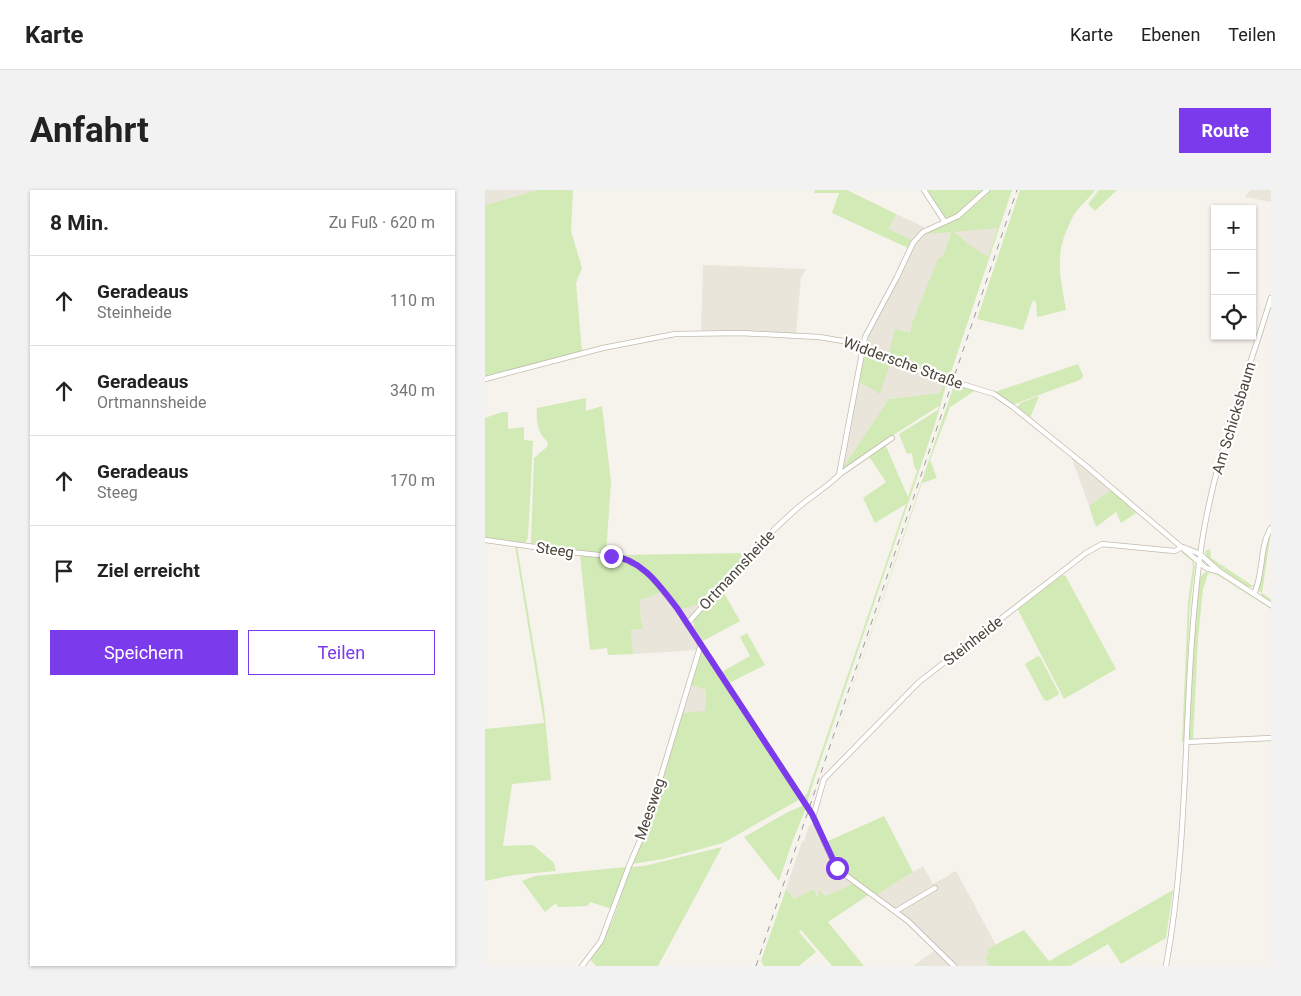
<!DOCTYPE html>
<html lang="de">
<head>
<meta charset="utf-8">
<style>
	body { margin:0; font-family:Roboto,sans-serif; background:#f2f2f2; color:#222 }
	.controls { position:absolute; right:15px; top:15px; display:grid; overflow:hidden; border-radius:0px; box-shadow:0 1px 4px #0004 }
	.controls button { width:45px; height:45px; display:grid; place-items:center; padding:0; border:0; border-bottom:1px solid #e0e0e0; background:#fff; color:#222; font:25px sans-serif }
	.stop { position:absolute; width:15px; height:15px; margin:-11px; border:4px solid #7c3aed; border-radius:50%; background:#fff }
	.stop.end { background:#7c3aed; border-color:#fff; box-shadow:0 1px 5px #0008 }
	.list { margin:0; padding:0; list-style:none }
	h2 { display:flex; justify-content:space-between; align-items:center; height:65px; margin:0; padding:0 20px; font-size:21px }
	h2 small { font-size:16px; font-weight:400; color:#767676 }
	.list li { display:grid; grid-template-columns:32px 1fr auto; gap:15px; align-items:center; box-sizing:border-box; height:90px; padding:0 20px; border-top:1px solid #e0e0e0 }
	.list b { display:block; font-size:19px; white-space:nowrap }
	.list p { margin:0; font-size:16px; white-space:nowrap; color:#767676 }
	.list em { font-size:16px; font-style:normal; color:#767676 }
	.actions { display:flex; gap:10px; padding:15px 20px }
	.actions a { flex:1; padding:11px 0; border:1px solid #7c3aed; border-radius:0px; text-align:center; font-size:18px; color:#7c3aed }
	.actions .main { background:#7c3aed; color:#fff }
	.icon { flex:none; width:28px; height:28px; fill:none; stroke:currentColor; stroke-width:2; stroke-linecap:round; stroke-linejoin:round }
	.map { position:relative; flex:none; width:786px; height:776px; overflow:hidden; border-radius:0px }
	header { display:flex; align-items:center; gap:30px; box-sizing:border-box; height:70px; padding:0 25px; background:#fff; border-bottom:1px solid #e0e0e0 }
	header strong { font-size:24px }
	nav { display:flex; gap:28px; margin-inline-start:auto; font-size:18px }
	.intro { display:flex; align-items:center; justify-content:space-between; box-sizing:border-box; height:120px; padding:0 30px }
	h1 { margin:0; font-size:35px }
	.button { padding:12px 22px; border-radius:0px; background:#7c3aed; color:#fff; font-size:18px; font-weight:700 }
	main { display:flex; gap:30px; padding:0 30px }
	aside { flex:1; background:#fff; border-radius:0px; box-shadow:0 1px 4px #0004 }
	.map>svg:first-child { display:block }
</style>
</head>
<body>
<header>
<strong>Karte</strong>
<nav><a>Karte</a><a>Ebenen</a><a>Teilen</a></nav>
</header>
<div class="intro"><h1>Anfahrt</h1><a class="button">Route</a></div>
<main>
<aside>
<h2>8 Min.<small>Zu Fuß · 620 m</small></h2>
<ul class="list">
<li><svg class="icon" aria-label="ahead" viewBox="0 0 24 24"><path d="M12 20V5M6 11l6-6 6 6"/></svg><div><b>Geradeaus</b><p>Steinheide</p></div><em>110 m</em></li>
<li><svg class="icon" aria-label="ahead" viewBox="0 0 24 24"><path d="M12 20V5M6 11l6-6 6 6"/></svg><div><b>Geradeaus</b><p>Ortmannsheide</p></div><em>340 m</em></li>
<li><svg class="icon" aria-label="ahead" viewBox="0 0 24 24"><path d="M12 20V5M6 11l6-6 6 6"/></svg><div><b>Geradeaus</b><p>Steeg</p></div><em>170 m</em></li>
<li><svg class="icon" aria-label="arrive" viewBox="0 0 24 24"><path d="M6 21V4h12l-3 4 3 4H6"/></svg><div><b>Ziel erreicht</b></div></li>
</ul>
<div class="actions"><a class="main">Speichern</a><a>Teilen</a></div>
</aside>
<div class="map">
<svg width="786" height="776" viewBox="0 0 786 776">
	<rect width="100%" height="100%" fill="#f6f3ec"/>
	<!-- residential -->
	<g fill="#eae5da">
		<polygon points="0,0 53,0 0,15"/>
		<polygon points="765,0 786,0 786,12 760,7"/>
		<polygon points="411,24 439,37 427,50 404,39"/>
		<polygon points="512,37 503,67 482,53 470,41"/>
		<polygon points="466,41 458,66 427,133 425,143 403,168 383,159 381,153 383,147 413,90 430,53 438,44"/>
		<polygon points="218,75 321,79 316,88 311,144 216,140"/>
		<polygon points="405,173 459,192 456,203 404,209 355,282 373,191"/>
		<polygon points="586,266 626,300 604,316 593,285"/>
		<polygon points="178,402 213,454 212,460 148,464 146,440 158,439 156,433 155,410"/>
		<polygon points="218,413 203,429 194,420"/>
		<polygon points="205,495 221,500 220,522 197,523"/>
		<polygon points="329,633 369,693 341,706 334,705 332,706 327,699 309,709 301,699 317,651 319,651 324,636"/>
		<polygon points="438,676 448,694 471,681 511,755 502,759 505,764 500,767 504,776 472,776 425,731 391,705"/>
		<polygon points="451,760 467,776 430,776 429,775"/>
	</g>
	<!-- green -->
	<g fill="#d2eab5" fill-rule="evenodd">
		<polygon points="53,0 88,0 86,41 97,78 91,93 97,161 0,188 0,15"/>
		<polygon points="330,0 362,0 411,24 404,39 427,50 423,58 347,23 354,3 329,3"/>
		<polygon points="441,0 500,0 476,21 462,30"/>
		<path d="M506 0H527L464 188 450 185 403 168 410 139 425 143 427 133 453 69 458 66 466 42 438 44 467 32 481 23ZM512 38 503 67 482 53 470 42Z"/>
		<path d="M535 0H610C604 9 596 15 590 23 587 27 585 33 583 37 569 69 576 88 581 120L553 127 552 126 551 112 548 110 538 140 492 129Z"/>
		<polygon points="614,0 632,0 610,21 603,14"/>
		<polygon points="381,164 405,173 395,204 373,191 378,167"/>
		<polygon points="593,174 598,185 597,189 527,215 510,202"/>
		<polygon points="459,192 462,192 450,234 328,593 322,614 318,607 322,604 326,592 421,314 390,333 378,308 401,292 383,265 400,254 423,307 432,281 429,276 427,263 422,264 414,244 453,220 454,216 399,251 355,282 404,209 455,203"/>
		<polygon points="469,195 491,200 465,217 445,270 452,288 437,293 335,595"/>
		<polygon points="554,206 545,228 532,219 535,213"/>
		<path d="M101 208V221L117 216 126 292 121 364 47 356 46 352 49 268 63 256 62 251C52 243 51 230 52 218Z"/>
		<polygon points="17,222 23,222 23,239 39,237 39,250 48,251 43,347 41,352 36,354 0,349 0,228"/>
		<polygon points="626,300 651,323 636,333 631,322 611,337 604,316"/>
		<polygon points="786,333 779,347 772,392 769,397 761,397 721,367 720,361 725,359 726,368 768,396 771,392 778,350"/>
		<polygon points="786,342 777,403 786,409 786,413 775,406 777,403 774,401 783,349"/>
		<polygon points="30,356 32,356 59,517 66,590 27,594 18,656 48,655 69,673 71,681 29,685 0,691 0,539 59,533"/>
		<polygon points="696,362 700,363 706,368 710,375 705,416 699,550 697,552 703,412 708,376 707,371"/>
		<polygon points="263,363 218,413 194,420 165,384 133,365"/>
		<path d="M95 365C136 368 149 368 178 402L155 410 156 433H157L158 439 146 440 148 464 123 465 122 458 105 460Z"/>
		<polygon points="720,382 734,385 786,417 786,419 734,386 726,383 723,384 718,399 713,448 708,550 704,549 703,547 708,447 715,388"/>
		<polygon points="577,384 579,386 580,385 631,479 579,509 532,418"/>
		<polygon points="236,398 255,431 216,452 208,439 209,430"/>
		<polygon points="262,443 280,475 242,494 235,483 265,466 255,447"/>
		<polygon points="216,462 218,462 315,609 238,653 178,669 147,674 162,639 197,523 220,521 221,500 205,495 214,463"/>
		<polygon points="553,466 555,467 574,503 573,505 562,511 559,510 540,474"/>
		<polygon points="318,613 321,618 308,650 294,691 259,647 303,622 317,616"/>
		<polygon points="399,626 428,682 391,705 352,678 341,652"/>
		<path d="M237 657 173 776H111L105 769C127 743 135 708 145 677L159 676Z"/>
		<polygon points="141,677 127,719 105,712 103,716 73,717 71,713 60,722 37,691 50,686"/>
		<polygon points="369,693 385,704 343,732 379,776 347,776 316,740 314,742 331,762 314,776 279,776 276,771 301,699 309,709 328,699 332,706 334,705 333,700 341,706"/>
		<polygon points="688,700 681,748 636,774 623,754 585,776 504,776 500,767 504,764 502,759 539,740 564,771"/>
	</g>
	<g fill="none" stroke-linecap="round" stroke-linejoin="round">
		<defs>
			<g id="minor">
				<polyline points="439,0 460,32"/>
				<polyline points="0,189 118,158 190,144 255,143 334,147 358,151 418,176 509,204 528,217 601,276 721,378 735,382"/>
				<polyline points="355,284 407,248"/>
				<polyline points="0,350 85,362 133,367 144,371 153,376 167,387 192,418 327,624 351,678 423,731 469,776"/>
				<polyline points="698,357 715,364 735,382 786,415"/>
				<path d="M769 404C779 384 774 357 786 338"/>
				<path d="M202 434C237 395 270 356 309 321 323 308 340 299 354 285L380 147 412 87 428 53 438 42 473 26 502 0"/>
				<polyline points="702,552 786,548"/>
				<polyline points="328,627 339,589 434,492 601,363 617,354 690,361 697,357"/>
				<polyline points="411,721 450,698"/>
				<polyline points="97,776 116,751 144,676 160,639 216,454"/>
				<path d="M681 776C706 640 697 503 715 366 726 278 760 193 786 108"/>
			</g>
		</defs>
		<!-- minor casing -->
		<use href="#minor" stroke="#c2bbae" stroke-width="6"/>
		<!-- minor -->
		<use href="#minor" stroke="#fff" stroke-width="4.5"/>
		<!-- rail -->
		<polyline stroke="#9a9a9a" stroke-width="1" stroke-dasharray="6 6" stroke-linecap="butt" points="271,776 532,0"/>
	</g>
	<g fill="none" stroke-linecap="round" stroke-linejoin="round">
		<!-- route -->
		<path stroke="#7c3aed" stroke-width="6" d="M126 366C156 368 175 396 192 418L327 624 352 678"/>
	</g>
	<g text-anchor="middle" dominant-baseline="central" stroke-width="4.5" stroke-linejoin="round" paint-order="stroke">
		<!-- street labels -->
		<g font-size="15" fill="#4b4439" stroke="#fff">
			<text transform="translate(418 173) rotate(20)">Widdersche Straße</text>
			<text transform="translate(749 228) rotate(-73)">Am Schicksbaum</text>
			<text transform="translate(70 360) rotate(8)">Steeg</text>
			<text transform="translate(252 380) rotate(-47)">Ortmannsheide</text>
			<text transform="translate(488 451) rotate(-38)">Steinheide</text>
			<text transform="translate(165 619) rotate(-71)">Meesweg</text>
		</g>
	</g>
</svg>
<div class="controls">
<button>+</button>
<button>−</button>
<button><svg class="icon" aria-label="locate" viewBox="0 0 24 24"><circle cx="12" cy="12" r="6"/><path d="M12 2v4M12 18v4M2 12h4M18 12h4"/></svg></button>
</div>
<div class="stop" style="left:352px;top:678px"></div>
<div class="stop end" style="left:126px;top:366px"></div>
</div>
</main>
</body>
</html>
